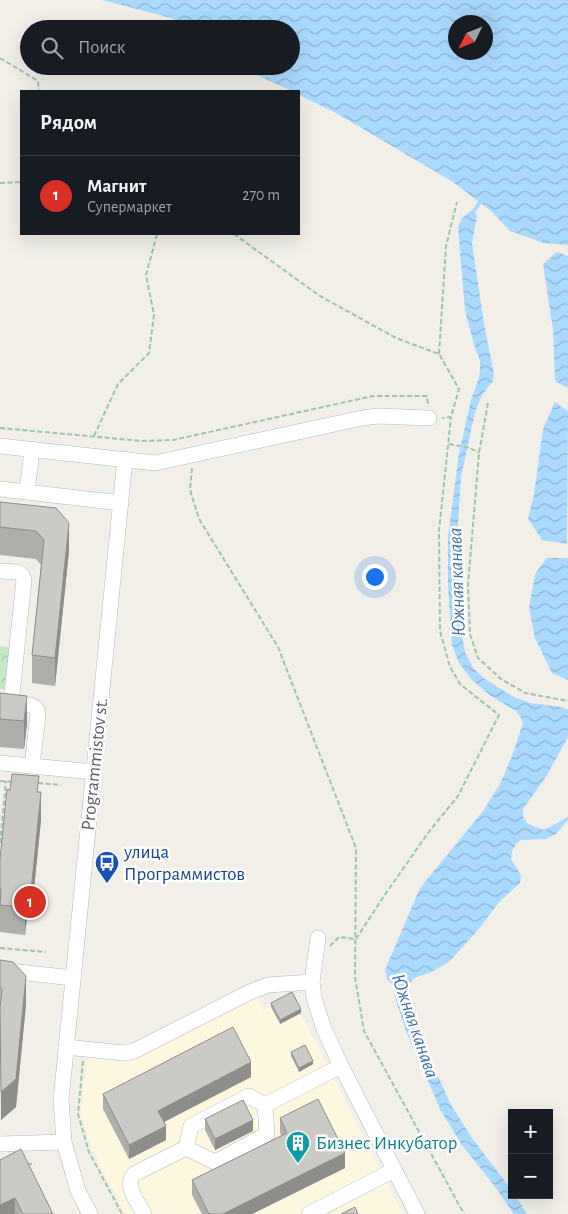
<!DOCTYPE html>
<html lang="ru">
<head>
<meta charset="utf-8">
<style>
	body { margin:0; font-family:"Alegreya Sans",sans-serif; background:#242831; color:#f1f3f6 }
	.controls { position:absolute; right:15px; bottom:15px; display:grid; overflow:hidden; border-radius:0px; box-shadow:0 5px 20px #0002 }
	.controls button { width:45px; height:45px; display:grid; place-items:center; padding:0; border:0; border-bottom:1px solid #363941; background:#171b24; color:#f1f3f6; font:25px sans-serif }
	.compass { position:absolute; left:448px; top:15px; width:45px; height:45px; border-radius:50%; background:#171b24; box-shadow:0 5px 20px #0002; rotate:227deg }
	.you { position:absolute; left:374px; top:576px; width:18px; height:18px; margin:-12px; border:4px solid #fff; border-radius:50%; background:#1a73e8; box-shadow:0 0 0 8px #1a73e833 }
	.badge { display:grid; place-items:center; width:32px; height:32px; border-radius:50%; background:#d93025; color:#fff; font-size:16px; font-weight:700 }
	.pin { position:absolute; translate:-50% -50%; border:2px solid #fff; box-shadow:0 1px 5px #0006 }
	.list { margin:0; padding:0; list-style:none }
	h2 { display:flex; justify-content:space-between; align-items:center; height:65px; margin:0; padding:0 20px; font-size:21px }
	h2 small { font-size:16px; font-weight:400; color:#9ea1a6 }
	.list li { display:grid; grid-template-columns:32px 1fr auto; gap:15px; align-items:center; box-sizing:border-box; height:80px; padding:0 20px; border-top:1px solid #363941 }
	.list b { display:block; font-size:19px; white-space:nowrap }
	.list p { margin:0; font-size:16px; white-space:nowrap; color:#9ea1a6 }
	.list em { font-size:16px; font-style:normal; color:#9ea1a6 }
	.icon { flex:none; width:28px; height:28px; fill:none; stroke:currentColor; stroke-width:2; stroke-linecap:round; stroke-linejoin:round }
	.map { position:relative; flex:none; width:568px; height:1214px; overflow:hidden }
	.search { position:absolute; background:#171b24; box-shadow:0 5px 20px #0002; left:20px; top:20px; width:280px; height:55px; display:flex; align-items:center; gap:12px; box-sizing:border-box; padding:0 18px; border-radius:28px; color:#9ea1a6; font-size:19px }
	.panel { position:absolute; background:#171b24; box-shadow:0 5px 20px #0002; left:20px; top:90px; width:280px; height:145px; border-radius:0px }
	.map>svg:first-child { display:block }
</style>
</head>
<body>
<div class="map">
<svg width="568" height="1214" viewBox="0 0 568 1214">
	<defs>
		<pattern id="forest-crowns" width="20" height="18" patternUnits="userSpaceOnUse" patternTransform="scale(1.25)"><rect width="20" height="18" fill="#c5e8c5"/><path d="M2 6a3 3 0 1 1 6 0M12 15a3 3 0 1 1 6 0" fill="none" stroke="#a3c0a4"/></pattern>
		<pattern id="water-waves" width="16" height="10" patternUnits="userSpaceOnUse" patternTransform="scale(1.25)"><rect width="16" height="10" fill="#aadaff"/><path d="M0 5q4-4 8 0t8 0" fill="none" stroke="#8eb4d2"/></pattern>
	</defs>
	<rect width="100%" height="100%" fill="#f1efe8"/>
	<!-- commercial -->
	<polygon fill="#fef7e0" points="292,996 403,1214 125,1214 92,1149 81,1114 87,1057 130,1062 257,997 263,1010"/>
	<!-- forest -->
	<polygon fill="url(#forest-crowns)" points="0,646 11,647 8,690 0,689"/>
	<!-- water -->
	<g fill="url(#water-waves)" fill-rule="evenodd">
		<path d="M102 0H568V245L544 243 510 231 491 211 453 182 336 113 299 95V91H292L237 66H291V29H190L171 18ZM486 22V52H456V22Z"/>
		<polygon points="472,210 475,212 477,216 472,243 484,324 494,374 493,381 482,395 475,412 461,477 458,523 458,580 461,631 465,652 474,669 485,679 512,696 530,703 562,707 568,710 568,737 546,777 523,809 523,817 528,824 544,830 568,817 568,820 556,834 546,839 521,840 516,844 512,851 511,859 521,875 520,883 501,900 477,931 449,962 429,973 414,978 403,993 405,1002 451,1105 472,1138 507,1184 512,1191 512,1195 515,1195 527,1214 514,1214 493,1184 462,1145 441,1111 406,1031 396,1001 394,985 387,979 385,970 420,888 483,811 500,784 512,756 523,723 521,718 516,711 491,696 472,680 459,663 452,645 448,586 448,537 459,453 471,400 479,378 480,369 480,360 476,351 465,311 458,226 462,218"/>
		<polygon points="557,252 568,256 568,388 555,381 553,330 543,264"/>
		<polygon points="555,402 568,411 567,544 542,540 528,519 534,494 543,429"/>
		<polygon points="547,558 568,558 568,680 552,673 535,638 529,608 535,574"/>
	</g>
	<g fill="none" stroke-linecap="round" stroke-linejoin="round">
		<!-- stream -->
		<polyline stroke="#aadaff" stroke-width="4" points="472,214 482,199"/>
		<defs>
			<g id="minor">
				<polyline points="0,446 155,463 362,418 378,416 429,418"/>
				<polyline points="0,489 121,503"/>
				<polyline points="27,492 32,450"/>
				<polyline points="0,571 17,572 22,575 24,580 11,703"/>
				<polyline points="0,702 30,705 36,708 38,714 32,766"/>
				<polyline points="0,763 94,772"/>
				<polyline points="318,938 312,982 314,998 324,1029 341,1066 417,1214"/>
				<polyline points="0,970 73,978"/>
				<polyline points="66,1047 123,1053 134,1051 250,992 268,985 312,982"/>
				<polyline points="0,1144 64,1142"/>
				<polyline points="186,1148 191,1126 249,1096 265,1105"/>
				<polyline points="90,1214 78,1191 64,1142 61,1100 125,459"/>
				<path d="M144 1214C138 1202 124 1186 134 1174L186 1148 215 1162 267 1134 265 1105 341 1066"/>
				<polyline points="309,1214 394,1170"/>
			</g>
		</defs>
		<!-- minor casing -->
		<use href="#minor" stroke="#b5b8bc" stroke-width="16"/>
		<!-- path -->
		<g stroke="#9cc7a9" stroke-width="2" stroke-dasharray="5 2.5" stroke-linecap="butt">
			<polyline points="0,58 38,81 39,91"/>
			<polyline points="0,183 21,182"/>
			<polyline points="234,234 320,296 396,338 439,354 459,389 451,417 442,418"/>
			<polyline points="439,354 446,246 457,202"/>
			<polyline points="488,403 479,453 468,585 470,634 478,658 501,679 525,693 568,701"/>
			<polyline points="0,428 142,441 173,440 373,396 427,396 428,404"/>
			<polyline points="94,436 118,384 149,353 154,315 146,275 157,234"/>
			<polyline points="449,444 470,448 479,453"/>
			<polyline points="192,468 190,490 199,519 278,647 356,848 355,977 364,1031 464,1214"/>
			<polyline points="0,781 13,782"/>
			<polyline points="38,783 61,785"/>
			<polyline points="0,843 6,781"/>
			<polyline points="330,946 339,937 356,939 384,896 428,833 458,796 499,715 460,684 450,667 440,631 439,531 451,417"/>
			<polyline points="0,948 46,952"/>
			<polyline points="83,1061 78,1114 89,1152 122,1214"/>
			<polyline points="27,1164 35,1164"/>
		</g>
		<!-- minor -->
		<use href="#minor" stroke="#fff" stroke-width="15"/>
	</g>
	<!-- wall -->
	<g fill="#afaea9">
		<polygon points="0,502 69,551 55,686 32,683 32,655 41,565 36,559 0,555"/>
		<polygon points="0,693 27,724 24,749 0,747"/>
		<polygon points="39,792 41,820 31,919 27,918 25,935 0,932 0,859"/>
		<polygon points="0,960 26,1004 16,1107 1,1120"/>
		<polygon points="271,1003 301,1013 280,1024 271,1007"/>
		<polygon points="291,1052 313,1064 299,1072 291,1056"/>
		<polygon points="251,1077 164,1122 166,1140 129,1159 103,1109 103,1094"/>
		<polygon points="280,1118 345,1168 252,1214 202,1214 192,1195 192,1180 281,1136 280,1132"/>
		<polygon points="205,1119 253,1131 215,1150 205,1130"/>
		<polygon points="0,1160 53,1214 0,1214"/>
	</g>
	<!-- shaded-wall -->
	<g fill="#8f8d8a">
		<polygon points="69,523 69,551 55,686 55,658"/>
		<polygon points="27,696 27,724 24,749 24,721"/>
		<polygon points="41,792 41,820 31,919 31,891"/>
		<polygon points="27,890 27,918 25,935 25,907"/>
		<polygon points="26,976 26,1004 16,1107 1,1120 1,1092"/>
		<polygon points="301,1009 301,1013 280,1024 280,1020"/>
		<polygon points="313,1061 313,1064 299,1072 299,1068"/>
		<polygon points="251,1062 251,1077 158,1125 158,1111"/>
		<polygon points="253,1120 253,1131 215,1150 215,1139"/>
		<polygon points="166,1126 166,1140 129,1159 129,1145"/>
		<polygon points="345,1153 345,1168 252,1214 223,1214"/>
		<polygon points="15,1198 15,1214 0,1214 0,1205"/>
	</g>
	<!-- building -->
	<g fill="#cccac5" stroke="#8f8d8a">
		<polygon points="0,502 56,508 69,523 55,658 32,655 44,540 36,531 0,527"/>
		<polygon points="0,693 27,696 24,721 0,719"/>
		<polygon points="12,774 39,776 37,792 41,792 31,891 27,890 25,907 0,905 1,889 0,888 0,859 7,789 10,790"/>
		<polygon points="0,960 13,962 26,976 16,1079 1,1092 0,1007 2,989 0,987"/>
		<polygon points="292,992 301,1009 280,1020 271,1003"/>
		<polygon points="233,1027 251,1062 158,1111 166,1126 129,1145 103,1094"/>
		<polygon points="305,1045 313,1061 299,1068 291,1052"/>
		<polygon points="318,1099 345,1153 223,1214 209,1214 192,1180 287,1133 280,1118"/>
		<polygon points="243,1100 253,1120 215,1139 205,1119"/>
		<polygon points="21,1149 53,1214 23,1214 15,1198 0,1205 0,1160"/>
		<polygon points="355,1207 358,1214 341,1214"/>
	</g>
	<!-- icons -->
	<defs>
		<symbol id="bus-pin" viewBox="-11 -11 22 30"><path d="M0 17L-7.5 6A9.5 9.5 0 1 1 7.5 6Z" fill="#1a4fb4" stroke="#fff"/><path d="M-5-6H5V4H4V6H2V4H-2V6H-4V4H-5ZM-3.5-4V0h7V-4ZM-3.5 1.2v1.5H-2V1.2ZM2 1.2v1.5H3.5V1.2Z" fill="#fff"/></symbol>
		<symbol id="building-pin" viewBox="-11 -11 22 30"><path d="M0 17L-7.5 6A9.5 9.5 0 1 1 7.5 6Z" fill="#0f9aa8" stroke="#fff"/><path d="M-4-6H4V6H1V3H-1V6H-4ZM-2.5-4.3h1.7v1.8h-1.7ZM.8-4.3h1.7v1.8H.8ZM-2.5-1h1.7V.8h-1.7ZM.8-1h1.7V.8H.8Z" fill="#fff"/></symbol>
	</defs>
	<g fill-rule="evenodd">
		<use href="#bus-pin" x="93" y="849" width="28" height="38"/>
		<use href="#building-pin" x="284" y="1129" width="28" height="38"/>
	</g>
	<g text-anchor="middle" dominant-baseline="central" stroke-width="5" stroke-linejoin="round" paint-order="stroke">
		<!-- street labels -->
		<g font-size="19" fill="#5f6368" stroke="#fff">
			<text transform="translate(95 764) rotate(-84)">Programmistov st.</text>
		</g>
		<!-- transit labels -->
		<g font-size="19" fill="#164399" stroke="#fff" text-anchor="start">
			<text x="124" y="852">улица<tspan x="124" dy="22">Программистов</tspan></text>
		</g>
		<!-- culture labels -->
		<g font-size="19" fill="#0d838f" stroke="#fff" text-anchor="start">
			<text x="316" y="1143">Бизнес Инкубатор</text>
		</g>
		<!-- water labels -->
		<g font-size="20" font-style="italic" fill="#4174aa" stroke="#fff">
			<text transform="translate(457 582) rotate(-92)">Южная канава</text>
			<text transform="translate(415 1026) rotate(71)">Южная канава</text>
		</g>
	</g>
</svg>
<div class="controls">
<button>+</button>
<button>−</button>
</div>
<svg class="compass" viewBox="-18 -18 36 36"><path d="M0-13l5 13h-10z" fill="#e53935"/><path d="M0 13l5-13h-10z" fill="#9ea1a6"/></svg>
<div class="you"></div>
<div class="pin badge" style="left:30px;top:902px">1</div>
<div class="search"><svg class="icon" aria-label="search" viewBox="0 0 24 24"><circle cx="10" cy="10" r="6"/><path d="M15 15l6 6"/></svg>Поиск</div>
<section class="panel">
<h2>Рядом<small></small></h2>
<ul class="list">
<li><span class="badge">1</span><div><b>Магнит</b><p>Супермаркет</p></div><em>270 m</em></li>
</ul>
</section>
</div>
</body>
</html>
